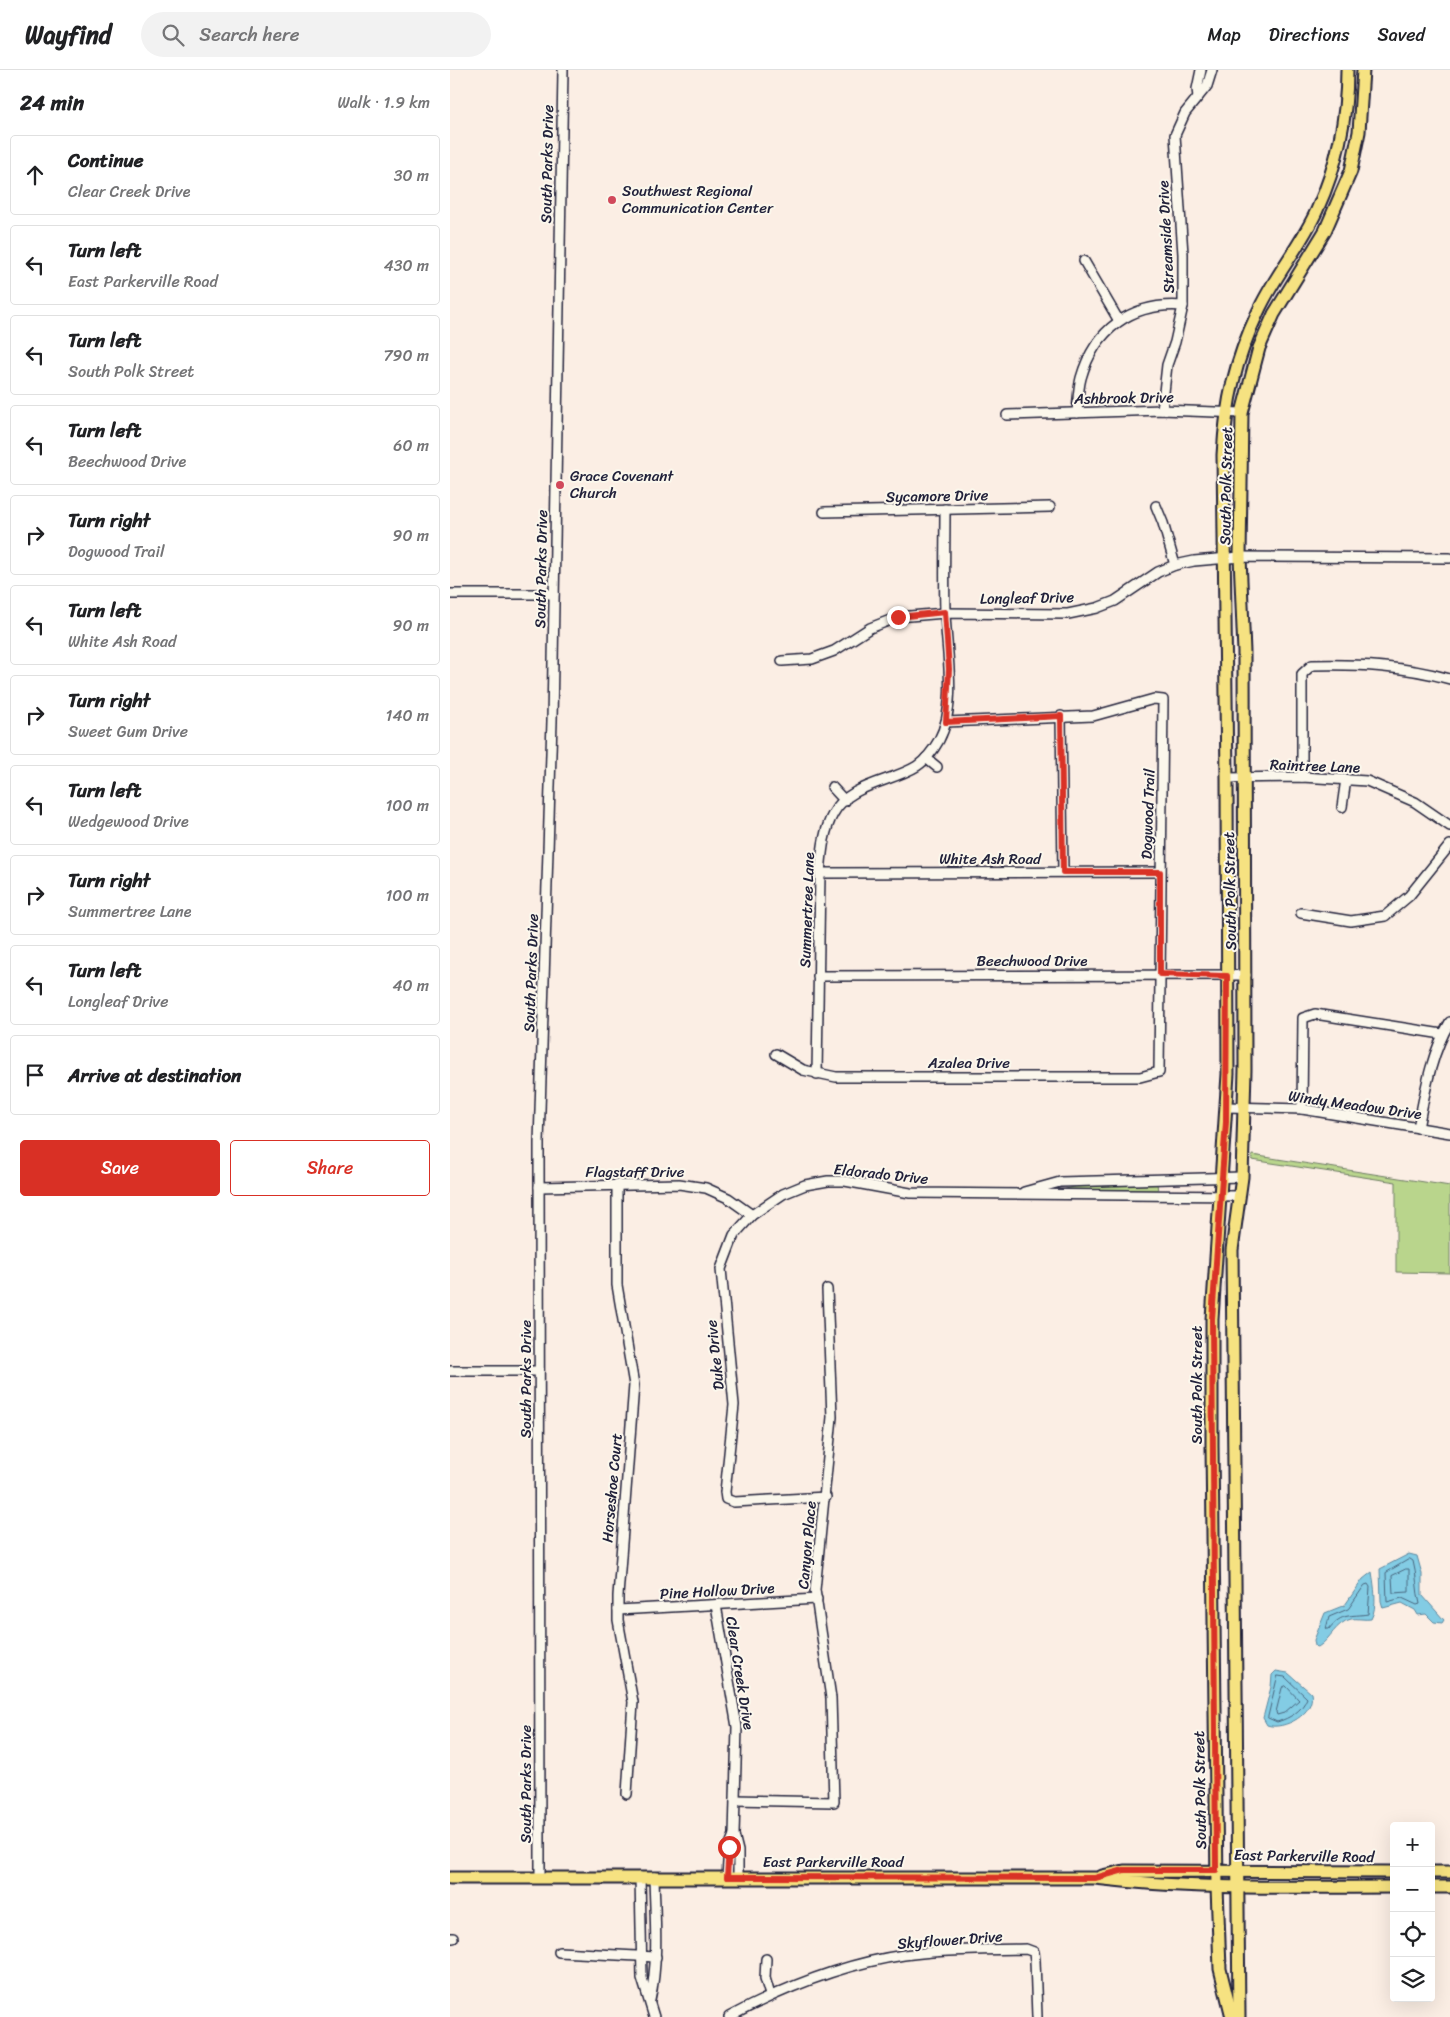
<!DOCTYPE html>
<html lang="en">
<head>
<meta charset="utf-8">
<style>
	body { margin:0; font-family:Sriracha,sans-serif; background:#f2f2f2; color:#202124 }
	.controls { position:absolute; right:15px; bottom:15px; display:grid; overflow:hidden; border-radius:5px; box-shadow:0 5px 20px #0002 }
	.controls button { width:45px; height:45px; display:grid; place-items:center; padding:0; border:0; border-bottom:1px solid #e0e0e0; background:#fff; color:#202124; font:25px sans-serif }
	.stop { position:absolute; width:15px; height:15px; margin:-11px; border:4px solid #d93025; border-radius:50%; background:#fff }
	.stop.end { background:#d93025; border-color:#fff; box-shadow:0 1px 5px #0008 }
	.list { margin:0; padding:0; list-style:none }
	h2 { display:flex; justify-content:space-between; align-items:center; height:65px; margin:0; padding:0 20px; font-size:21px }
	h2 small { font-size:16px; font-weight:400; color:#757577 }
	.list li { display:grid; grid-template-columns:32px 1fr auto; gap:15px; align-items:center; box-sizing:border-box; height:80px; margin:0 10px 10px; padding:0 10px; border:1px solid #e0e0e0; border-radius:5px }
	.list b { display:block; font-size:19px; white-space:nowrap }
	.list p { margin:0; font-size:16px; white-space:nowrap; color:#757577 }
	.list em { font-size:16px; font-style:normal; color:#757577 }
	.actions { display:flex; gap:10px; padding:15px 20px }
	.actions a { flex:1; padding:11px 0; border:1px solid #d93025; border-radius:5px; text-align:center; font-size:18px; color:#d93025 }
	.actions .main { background:#d93025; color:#fff }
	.icon { flex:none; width:28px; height:28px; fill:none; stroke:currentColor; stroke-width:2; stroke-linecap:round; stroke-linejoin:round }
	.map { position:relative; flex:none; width:1000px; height:1947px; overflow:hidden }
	header { display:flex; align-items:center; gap:30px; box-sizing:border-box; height:70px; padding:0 25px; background:#fff; border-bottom:1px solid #e0e0e0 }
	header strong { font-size:24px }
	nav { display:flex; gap:28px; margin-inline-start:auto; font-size:18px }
	.search { width:350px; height:45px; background:#f2f2f2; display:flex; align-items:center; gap:12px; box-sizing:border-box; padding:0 18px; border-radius:28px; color:#757577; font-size:19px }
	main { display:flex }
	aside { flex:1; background:#fff }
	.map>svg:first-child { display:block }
</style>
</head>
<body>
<header>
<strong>Wayfind</strong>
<div class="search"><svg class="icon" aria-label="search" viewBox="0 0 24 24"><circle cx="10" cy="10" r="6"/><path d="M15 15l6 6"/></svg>Search here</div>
<nav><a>Map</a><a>Directions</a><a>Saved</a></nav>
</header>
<main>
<aside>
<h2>24 min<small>Walk · 1.9 km</small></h2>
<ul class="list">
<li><svg class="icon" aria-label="ahead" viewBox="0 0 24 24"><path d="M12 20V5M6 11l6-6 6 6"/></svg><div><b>Continue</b><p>Clear Creek Drive</p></div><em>30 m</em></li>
<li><svg class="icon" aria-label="left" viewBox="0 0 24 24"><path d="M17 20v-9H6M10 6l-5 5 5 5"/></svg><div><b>Turn left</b><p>East Parkerville Road</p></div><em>430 m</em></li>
<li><svg class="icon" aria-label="left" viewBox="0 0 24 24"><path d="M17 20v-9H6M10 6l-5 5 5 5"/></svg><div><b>Turn left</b><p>South Polk Street</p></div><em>790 m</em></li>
<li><svg class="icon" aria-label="left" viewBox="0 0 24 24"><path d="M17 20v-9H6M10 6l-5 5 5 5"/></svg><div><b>Turn left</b><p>Beechwood Drive</p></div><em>60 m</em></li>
<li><svg class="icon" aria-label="right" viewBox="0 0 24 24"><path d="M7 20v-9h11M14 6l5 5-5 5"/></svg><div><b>Turn right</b><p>Dogwood Trail</p></div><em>90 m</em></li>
<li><svg class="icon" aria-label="left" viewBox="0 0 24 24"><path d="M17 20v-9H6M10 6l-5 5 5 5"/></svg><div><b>Turn left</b><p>White Ash Road</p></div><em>90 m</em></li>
<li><svg class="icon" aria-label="right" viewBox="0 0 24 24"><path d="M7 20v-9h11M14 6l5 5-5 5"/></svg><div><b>Turn right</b><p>Sweet Gum Drive</p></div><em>140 m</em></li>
<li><svg class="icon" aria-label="left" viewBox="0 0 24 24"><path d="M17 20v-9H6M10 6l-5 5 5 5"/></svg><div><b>Turn left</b><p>Wedgewood Drive</p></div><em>100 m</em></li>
<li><svg class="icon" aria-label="right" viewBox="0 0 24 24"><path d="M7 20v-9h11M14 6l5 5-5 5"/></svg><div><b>Turn right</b><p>Summertree Lane</p></div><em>100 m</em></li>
<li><svg class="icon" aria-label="left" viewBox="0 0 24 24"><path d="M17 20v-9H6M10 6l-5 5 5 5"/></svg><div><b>Turn left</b><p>Longleaf Drive</p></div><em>40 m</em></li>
<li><svg class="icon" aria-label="arrive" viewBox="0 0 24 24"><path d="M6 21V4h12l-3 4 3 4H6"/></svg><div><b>Arrive at destination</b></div></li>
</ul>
<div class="actions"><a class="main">Save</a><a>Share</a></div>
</aside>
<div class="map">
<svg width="1000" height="1947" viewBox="0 0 1000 1947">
	<rect width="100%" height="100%" fill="#fbeee4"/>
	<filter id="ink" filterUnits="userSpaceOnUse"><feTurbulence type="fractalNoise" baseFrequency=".02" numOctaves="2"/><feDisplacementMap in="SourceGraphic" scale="10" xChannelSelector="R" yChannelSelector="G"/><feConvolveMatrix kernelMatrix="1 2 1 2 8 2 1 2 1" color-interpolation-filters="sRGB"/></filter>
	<g filter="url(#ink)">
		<!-- green -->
		<g fill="#b9d58c" stroke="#6e7c64">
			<polygon points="802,1085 1000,1116 1000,1203 946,1202 946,1112 802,1090"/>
			<polygon points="707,1113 708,1122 608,1121 636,1114"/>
		</g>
		<!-- water -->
		<g fill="#83cce4" stroke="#5c88a0">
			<polygon points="959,1484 967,1486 972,1504 972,1525 994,1550 992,1553 984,1552 976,1544 968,1545 965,1540 952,1533 933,1538 931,1531 930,1499"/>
			<path d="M922 1502C924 1515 928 1537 921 1549 915 1550 907 1548 901 1549 885 1553 881 1569 868 1577L865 1576 864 1570 875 1543 895 1535 913 1509Z"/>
			<path d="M826 1601 838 1603 861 1623C866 1643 834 1661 817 1655L813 1648 821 1617 822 1605Z"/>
		</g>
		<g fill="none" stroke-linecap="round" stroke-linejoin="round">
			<!-- shore -->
			<g stroke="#49667f" stroke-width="1">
				<path d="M960 1489 963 1491C967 1505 966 1520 970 1534L967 1535 952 1528 937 1532 936 1503Z"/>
				<polygon points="956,1499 959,1499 959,1522 943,1523 942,1506"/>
				<path d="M915 1515 918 1514 920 1517 918 1544C901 1547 892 1542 879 1559H876L879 1547 898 1539Z"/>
				<path d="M828 1606 835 1607 857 1628C852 1641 840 1648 827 1652L818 1648Z"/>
				<polygon points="836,1616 849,1630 834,1643 827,1645 826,1642 832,1618"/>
			</g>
			<defs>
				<g id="minor">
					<polyline points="748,27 747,19 751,0"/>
					<polyline points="634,191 669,251"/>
					<polyline points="712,340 717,295 725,272 733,236 733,184 725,65 735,43 757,16 762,0"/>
					<path d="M627 343C628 332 628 319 631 308 645 259 682 232 733 236"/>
					<polyline points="557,345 712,340 792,343"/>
					<polyline points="706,436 713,453 725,495"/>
					<polyline points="374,442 600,437"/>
					<polyline points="0,524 104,524"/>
					<polyline points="332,591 362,589 384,581 420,558 448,547 495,543 618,544 647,538 665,531 708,502 725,495 744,491 790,487 1000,488"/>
					<polyline points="611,646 613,802"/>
					<polyline points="476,688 487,697"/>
					<path d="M852 707V604L862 595C910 594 954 596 1000 609"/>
					<polyline points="777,708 852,707 917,711 965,732 1000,756"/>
					<polyline points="382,717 395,731"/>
					<polyline points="892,737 896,709"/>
					<polyline points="370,803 710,802"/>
					<polyline points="851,843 901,851 935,846 959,826 1000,775"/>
					<polyline points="368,906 796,905"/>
					<polyline points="326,984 353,1000 386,1007 690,1007 709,1002 713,630 704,629 643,646 496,652"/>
					<path d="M367 1004 370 803C372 783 373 762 383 744 398 714 442 712 467 696 476 690 484 679 489 670 508 635 496 580 495 542 494 508 495 473 495 439"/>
					<polyline points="776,1037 852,1039 1000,1063"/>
					<polyline points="852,1039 853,948 865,944 992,964"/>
					<path d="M968 1058C975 1022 981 983 1000 952"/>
					<polyline points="167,1114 167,1215 184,1315 168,1526 168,1550 183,1632 177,1724"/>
					<polyline points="89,1117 229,1114 256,1118 278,1128 302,1145"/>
					<polyline points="574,1122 610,1112 792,1107"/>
					<polyline points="0,1301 89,1301"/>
					<polyline points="376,1427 284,1432 276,1429 275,1422 284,1335 271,1199 284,1165 302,1145 333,1124 355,1115 378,1111 395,1111 460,1123 790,1126"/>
					<polyline points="266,1535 287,1657 284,1765 288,1781 288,1807"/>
					<polyline points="168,1540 367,1529"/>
					<polyline points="285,1730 384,1732 381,1628 365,1520 382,1347 377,1219"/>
					<polyline points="190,1807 192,1908 204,1947"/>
					<polyline points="277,1807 279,1777 284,1765"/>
					<polyline points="90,1808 89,1073 102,651 113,0"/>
					<polyline points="0,1868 3,1868"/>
					<polyline points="109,1882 206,1887"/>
					<polyline points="316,1889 315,1908 320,1925"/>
					<path d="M200 1930C209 1890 205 1848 204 1807"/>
					<path d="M279 1947C333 1918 392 1894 454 1885 494 1879 536 1880 576 1879L584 1882 585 1890 587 1947"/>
				</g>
				<g id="major">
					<polyline points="981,1802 1000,1802"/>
					<polyline points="652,1806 674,1801 944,1802"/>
					<path d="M0 1808H645C744 1820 844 1817 944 1817"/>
					<polyline points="981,1817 1000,1817"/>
					<path d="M782 1947 770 1899 767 1817 762 1376V1249L778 1004 777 708 773 385C776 331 785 291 808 242 824 206 851 176 867 140 887 96 897 48 897 0"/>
					<polyline points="789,1947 782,1180 792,1107 795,1000 794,582 790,487 792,343 809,278 824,244 875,161 901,101 909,62 913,0"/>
				</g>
			</defs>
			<!-- minor casing -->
			<use href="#minor" stroke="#22223b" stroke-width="12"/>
			<!-- major casing -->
			<use href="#major" stroke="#22223b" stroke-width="15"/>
			<!-- minor -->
			<use href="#minor" stroke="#fbf7ec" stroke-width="9"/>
			<!-- major -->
			<use href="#major" stroke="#f6e281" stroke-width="11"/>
		</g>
	</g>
	<g fill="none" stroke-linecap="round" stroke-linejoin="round" filter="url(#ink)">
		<!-- route -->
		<polyline stroke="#d93025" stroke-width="6" points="279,1777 277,1807 645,1808 674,1800 766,1800 762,1249 776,1052 777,906 710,904 710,802 613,802 611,646 496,652 499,599 495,542 448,547"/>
	</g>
	<!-- markers -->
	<g fill="#d1495b" stroke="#fbf7ec" stroke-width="2">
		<circle cx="162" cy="130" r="5"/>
		<circle cx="110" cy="415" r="5"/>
	</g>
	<g text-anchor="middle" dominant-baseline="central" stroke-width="4" stroke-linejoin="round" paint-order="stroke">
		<!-- street labels -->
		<g font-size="15" fill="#22223b" stroke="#fbf7ec">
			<text transform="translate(97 94) rotate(-89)">South Parks Drive</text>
			<text transform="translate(716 167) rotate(-93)">Streamside Drive</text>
			<text transform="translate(674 328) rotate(-1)">Ashbrook Drive</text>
			<text transform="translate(776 416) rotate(-89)">South Polk Street</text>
			<text transform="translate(487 426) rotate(-1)">Sycamore Drive</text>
			<text transform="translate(91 499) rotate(-89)">South Parks Drive</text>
			<text transform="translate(577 528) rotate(-1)">Longleaf Drive</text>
			<text transform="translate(865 696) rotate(2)">Raintree Lane</text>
			<text transform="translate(698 744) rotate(-88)">Dogwood Trail</text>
			<text x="540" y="789">White Ash Road</text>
			<text transform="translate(780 821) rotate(-91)">South Polk Street</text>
			<text transform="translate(357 840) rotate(-88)">Summertree Lane</text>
			<text x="582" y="891">Beechwood Drive</text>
			<text transform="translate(81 903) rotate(-88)">South Parks Drive</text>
			<text x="519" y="993">Azalea Drive</text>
			<text transform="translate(905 1035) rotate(8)">Windy Meadow Drive</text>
			<text x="185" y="1102">Flagstaff Drive</text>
			<text transform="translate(431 1104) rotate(6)">Eldorado Drive</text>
			<text transform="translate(265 1285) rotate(-96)">Duke Drive</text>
			<text transform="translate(76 1309) rotate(-90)">South Parks Drive</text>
			<text transform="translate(747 1315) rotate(-90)">South Polk Street</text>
			<text transform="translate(162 1418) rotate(-85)">Horseshoe Court</text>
			<text transform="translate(357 1475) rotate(-85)">Canyon Place</text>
			<text transform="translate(267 1521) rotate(-3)">Pine Hollow Drive</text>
			<text transform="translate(290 1603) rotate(81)">Clear Creek Drive</text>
			<text transform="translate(76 1714) rotate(-90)">South Parks Drive</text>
			<text transform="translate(750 1720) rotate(-91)">South Polk Street</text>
			<text transform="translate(854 1786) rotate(1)">East Parkerville Road</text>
			<text x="383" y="1792">East Parkerville Road</text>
			<text transform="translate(500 1870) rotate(-4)">Skyflower Drive</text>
		</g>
		<!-- poi labels -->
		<g font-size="15" fill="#22223b" stroke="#fbf7ec" text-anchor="start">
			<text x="172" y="121">Southwest Regional<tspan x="172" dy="17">Communication Center</tspan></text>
			<text x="120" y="406">Grace Covenant<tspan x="120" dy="17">Church</tspan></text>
		</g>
	</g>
</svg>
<div class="controls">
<button>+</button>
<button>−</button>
<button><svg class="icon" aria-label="locate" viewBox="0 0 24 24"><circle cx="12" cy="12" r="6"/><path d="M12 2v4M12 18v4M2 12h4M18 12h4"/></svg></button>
<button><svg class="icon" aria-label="layers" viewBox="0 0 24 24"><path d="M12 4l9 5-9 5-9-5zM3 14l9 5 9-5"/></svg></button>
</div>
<div class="stop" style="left:279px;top:1777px"></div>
<div class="stop end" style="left:448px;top:547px"></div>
</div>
</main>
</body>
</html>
